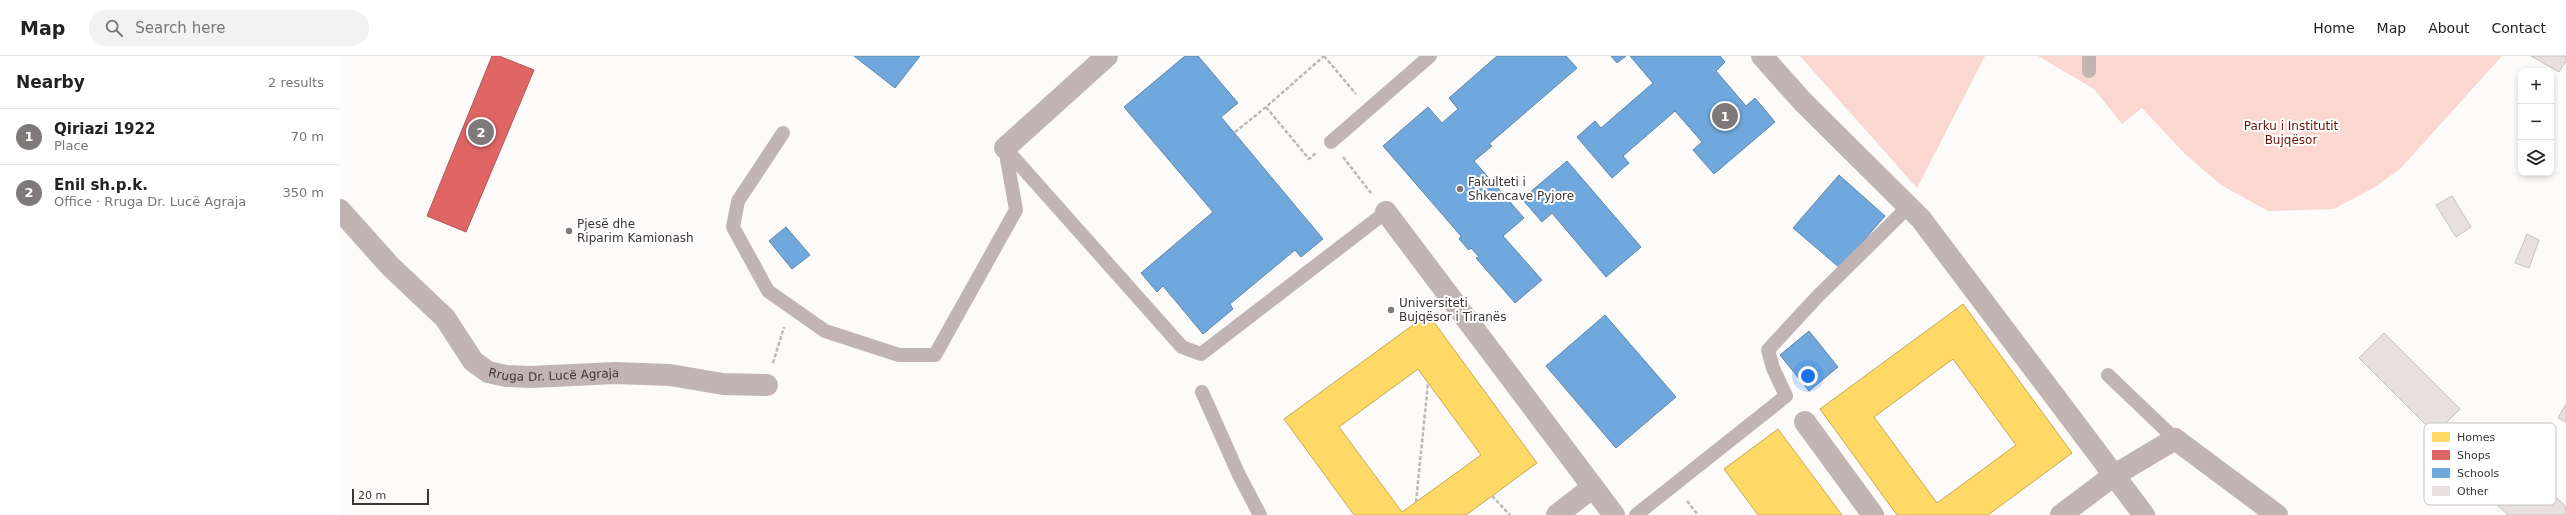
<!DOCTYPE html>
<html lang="en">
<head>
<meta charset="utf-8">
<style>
	body { margin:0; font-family:"DejaVu Sans",sans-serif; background:#f2f2f2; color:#222 }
	.controls { position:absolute; right:12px; top:12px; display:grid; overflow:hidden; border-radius:8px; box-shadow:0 2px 6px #0003 }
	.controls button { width:36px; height:36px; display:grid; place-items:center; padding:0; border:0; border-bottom:1px solid #e0e0e0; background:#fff; color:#222; font:20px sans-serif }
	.scale { position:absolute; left:12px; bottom:10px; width:77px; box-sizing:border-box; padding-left:4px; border:2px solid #3c3534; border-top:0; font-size:11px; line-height:14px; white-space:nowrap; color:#3c3534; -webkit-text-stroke:3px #fff; paint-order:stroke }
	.you { position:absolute; left:1468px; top:320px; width:14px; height:14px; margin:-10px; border:3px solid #fff; border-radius:50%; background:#1a73e8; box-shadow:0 0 0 6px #1a73e833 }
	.badge { display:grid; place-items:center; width:26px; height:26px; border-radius:50%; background:#7f7a79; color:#fff; font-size:13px; font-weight:700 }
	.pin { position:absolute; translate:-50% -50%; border:2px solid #fff; box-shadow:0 1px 4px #0006 }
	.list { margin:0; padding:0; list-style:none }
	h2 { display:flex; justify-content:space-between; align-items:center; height:52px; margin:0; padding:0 16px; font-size:17px }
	h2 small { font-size:13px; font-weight:400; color:#767676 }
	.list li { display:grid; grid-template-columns:26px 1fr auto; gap:12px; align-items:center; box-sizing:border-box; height:56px; padding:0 16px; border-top:1px solid #e0e0e0 }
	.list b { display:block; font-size:15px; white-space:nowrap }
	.list p { margin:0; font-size:13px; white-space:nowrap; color:#767676 }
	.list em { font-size:13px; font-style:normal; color:#767676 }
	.icon { flex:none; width:22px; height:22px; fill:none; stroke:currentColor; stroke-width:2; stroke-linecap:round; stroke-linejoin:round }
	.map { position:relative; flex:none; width:2226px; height:459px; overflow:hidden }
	header { display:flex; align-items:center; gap:24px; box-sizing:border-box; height:56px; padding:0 20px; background:#fff; border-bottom:1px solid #e0e0e0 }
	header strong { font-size:19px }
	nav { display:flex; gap:22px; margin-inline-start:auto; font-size:14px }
	.search { width:280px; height:36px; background:#f2f2f2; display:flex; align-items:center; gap:10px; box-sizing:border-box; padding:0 14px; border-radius:22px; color:#767676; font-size:15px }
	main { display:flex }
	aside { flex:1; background:#fff }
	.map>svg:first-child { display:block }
</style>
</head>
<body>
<header>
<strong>Map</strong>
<div class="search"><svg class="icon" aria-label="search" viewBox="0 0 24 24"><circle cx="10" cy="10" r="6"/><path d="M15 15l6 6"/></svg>Search here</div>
<nav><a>Home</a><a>Map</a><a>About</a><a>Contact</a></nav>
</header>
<main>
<aside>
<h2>Nearby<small>2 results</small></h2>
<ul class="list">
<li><span class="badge">1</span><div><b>Qiriazi 1922</b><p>Place</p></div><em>70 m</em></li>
<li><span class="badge">2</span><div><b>Enil sh.p.k.</b><p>Office · Rruga Dr. Lucë Agraja</p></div><em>350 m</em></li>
</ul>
</aside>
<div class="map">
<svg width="2226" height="459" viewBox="0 0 2226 459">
	<rect width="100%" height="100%" fill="#fcfbfa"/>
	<!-- green -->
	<g fill="#fad7d0">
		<polygon points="1460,0 1645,0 1577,132"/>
		<polygon points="1698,0 2162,0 2061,112 2035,131 1994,153 1928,155 1881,129 1844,97 1802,52 1782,68 1754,33"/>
	</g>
	<!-- homes -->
	<g fill="#ffd966" stroke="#c4a857" fill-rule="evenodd">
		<path d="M1623 248 1732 397 1648 459H1557L1480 353ZM1613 303 1676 389 1597 447 1534 361Z"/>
		<path d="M1088 258 1197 407 1126 459H1014L944 363ZM1078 313 1141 399 1062 456 999 371Z"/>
		<polygon points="1438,373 1502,459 1418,459 1384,413"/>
	</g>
	<!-- shops -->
	<polygon fill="#e06666" stroke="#af5757" points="152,0 159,0 194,14 126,176 87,160"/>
	<!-- schools -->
	<g fill="#6fa8dc" stroke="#6086aa">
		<polygon points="514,0 580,0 555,32"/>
		<polygon points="845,0 858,0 898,47 881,61 983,183 961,201 955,194 890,248 893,253 863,278 823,230 817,236 801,217 873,156 784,51"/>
		<polygon points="1157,0 1226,0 1237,12 1149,88 1152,90 1134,105 1184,162 1163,180 1202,224 1175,247 1136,202 1139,201 1131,192 1129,194 1119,183 1121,180 1043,90 1088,51 1102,67 1118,53 1109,42"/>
		<polygon points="1271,0 1286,0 1277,7"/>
		<polygon points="1290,0 1380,0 1385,6 1376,15 1406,50 1415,42 1435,66 1374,118 1353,94 1362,86 1335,55 1283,100 1289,107 1272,122 1237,81 1255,65 1261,72 1313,27"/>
		<polygon points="1227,105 1301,191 1266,221 1212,157 1202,166 1182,143"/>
		<polygon points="1499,119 1545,160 1500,212 1453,172"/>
		<polygon points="446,171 470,199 452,213 429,185"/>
		<polygon points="1265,259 1336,341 1276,392 1206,310"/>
		<polygon points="1469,275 1498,311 1469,335 1440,299"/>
	</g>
	<!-- building -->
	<g fill="#e9e0de" stroke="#c5c1c0">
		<polygon points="2191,0 2226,0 2226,5 2219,16"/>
		<polygon points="2112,140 2131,171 2116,181 2096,149"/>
		<polygon points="2187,178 2199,184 2189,212 2175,207"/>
		<polygon points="2044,277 2120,353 2095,378 2019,302"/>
		<polygon points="2226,348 2226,366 2218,362"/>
		<polygon points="2186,412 2226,451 2226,459 2168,459 2154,446"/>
	</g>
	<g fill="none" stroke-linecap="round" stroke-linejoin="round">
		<!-- path -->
		<g stroke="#c0b7b6" stroke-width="2.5" stroke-dasharray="4 2" stroke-linecap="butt">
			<polyline points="984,0 1016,38"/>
			<polyline points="926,51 969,103 976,97"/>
			<polyline points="895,76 926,51 984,0"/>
			<polyline points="1003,101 1031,137"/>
			<polyline points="433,307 444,271"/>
			<polyline points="1152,440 1170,459"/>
			<polyline points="1347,445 1358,459"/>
			<polyline points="1076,446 1088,327"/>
		</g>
		<!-- lane -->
		<g stroke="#c2b4b2" stroke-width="14">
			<polyline points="1749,15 1749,0"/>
			<polyline points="443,77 398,145 393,171 428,235 485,275 559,299 595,299 676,154 665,92"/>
			<polyline points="991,86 1090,0"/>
			<polyline points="665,92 842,291 861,298 1046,156"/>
			<polyline points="1768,319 1835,383"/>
			<polyline points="862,336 899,419 920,459"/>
			<polyline points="1296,459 1446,340 1433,312 1428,294 1477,241 1567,152"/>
		</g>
		<!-- street -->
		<g stroke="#c2b4b2" stroke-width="22">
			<polyline points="1422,0 1463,46 1581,163 1804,459"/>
			<polyline points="665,92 767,0"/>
			<path id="s1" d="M0 154 50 210 105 262 133 305 148 316 166 320 191 321 275 317 330 319 383 328 427 329"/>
			<polyline points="1046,156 1274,459"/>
			<polyline points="1465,366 1533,459"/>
			<polyline points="1217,459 1253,431"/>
			<polyline points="1721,459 1773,420 1835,383 1937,459"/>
		</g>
	</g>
	<!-- markers -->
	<g fill="#7f7a79" stroke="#fff" stroke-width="1.5">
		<circle cx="1120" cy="133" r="4"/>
		<circle cx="229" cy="175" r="4"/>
		<circle cx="1051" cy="254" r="4"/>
	</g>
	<g text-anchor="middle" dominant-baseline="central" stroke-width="4" stroke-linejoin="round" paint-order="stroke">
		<!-- park labels -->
		<g font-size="12" fill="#6d1107" stroke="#fff">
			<text x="1951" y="70">Parku i Institutit<tspan x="1951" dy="14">Bujqësor</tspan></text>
		</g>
		<!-- poi labels -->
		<g font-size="12" fill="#3c3534" stroke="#fff" text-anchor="start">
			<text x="1128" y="126">Fakulteti i<tspan x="1128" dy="14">Shkencave Pyjore</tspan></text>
			<text x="237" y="168">Pjesë dhe<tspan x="237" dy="14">Riparim Kamionash</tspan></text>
			<text x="1059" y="247">Universiteti<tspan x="1059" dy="14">Bujqësor i Tiranës</tspan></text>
		</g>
		<!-- street labels -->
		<g font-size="12" fill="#3c3534" stroke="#fff">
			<text stroke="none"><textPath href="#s1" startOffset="287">Rruga Dr. Lucë Agraja</textPath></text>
		</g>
	</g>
	<!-- legend -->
	<rect x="2084" y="367" width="132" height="82" rx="6" fill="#fff" stroke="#c4c2c2" stroke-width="1"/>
	<rect x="2092" y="376" width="18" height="10" fill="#ffd966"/>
	<rect x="2092" y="394" width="18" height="10" fill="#e06666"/>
	<rect x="2092" y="412" width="18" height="10" fill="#6fa8dc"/>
	<rect x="2092" y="430" width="18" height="10" fill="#e9e0de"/>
	<g font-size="11" fill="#3c3534">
		<text x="2117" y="385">Homes</text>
		<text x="2117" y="403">Shops</text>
		<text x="2117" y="421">Schools</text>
		<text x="2117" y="439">Other</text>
	</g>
</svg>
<div class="controls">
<button>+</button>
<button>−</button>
<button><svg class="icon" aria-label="layers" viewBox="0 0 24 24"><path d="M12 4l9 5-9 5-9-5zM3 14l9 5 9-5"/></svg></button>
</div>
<div class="scale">20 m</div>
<div class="you"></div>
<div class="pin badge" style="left:1385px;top:60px">1</div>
<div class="pin badge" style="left:141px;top:76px">2</div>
</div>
</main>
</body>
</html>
